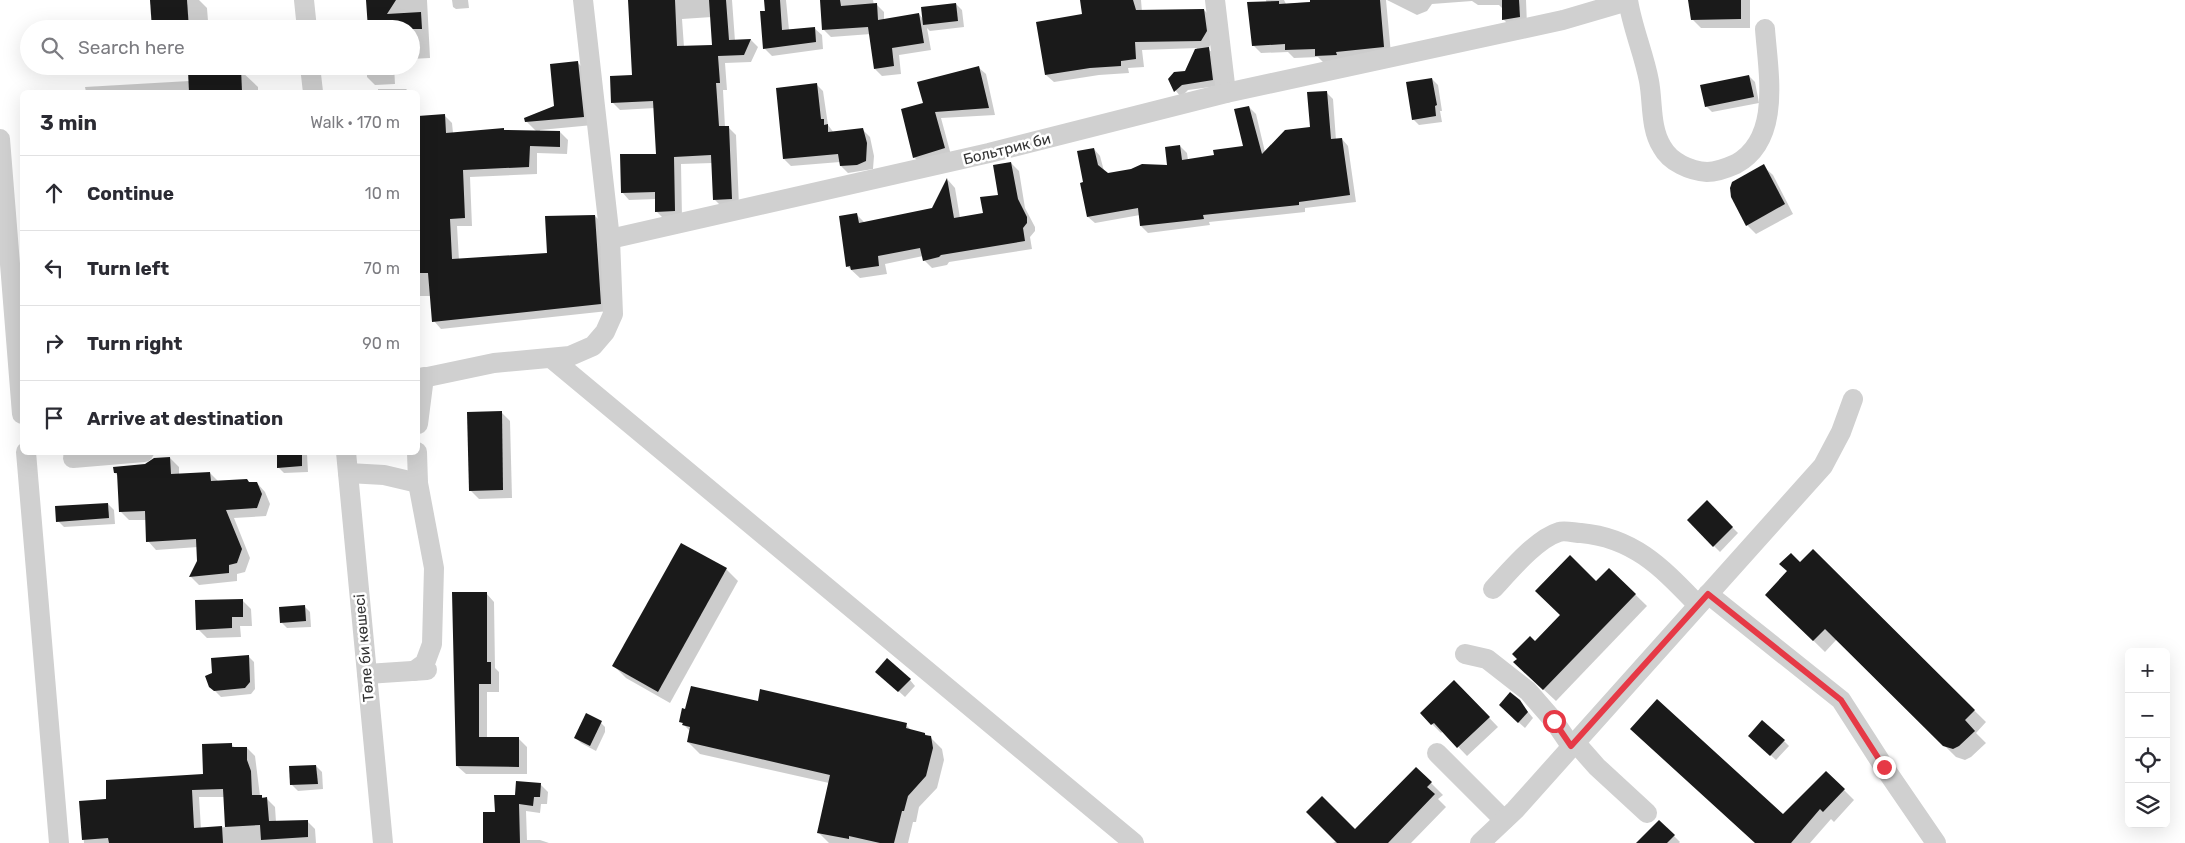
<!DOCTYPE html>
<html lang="en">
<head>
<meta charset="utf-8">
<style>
	body { margin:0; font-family:Rubik,sans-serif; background:#f2f2f3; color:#2b2b33 }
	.controls { position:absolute; right:15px; bottom:15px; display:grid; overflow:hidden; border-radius:8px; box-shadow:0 5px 20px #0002 }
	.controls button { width:45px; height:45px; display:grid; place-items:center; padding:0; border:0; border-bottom:1px solid #e1e1e2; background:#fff; color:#2b2b33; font:25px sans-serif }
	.stop { position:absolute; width:15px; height:15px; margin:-11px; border:4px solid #e63946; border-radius:50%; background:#fff }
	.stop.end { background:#e63946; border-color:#fff; box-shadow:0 1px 5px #0008 }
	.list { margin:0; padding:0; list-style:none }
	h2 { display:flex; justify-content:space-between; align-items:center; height:65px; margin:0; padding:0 20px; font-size:21px }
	h2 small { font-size:16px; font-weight:400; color:#7c7c81 }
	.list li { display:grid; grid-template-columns:32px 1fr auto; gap:15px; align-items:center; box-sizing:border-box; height:75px; padding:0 20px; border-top:1px solid #e1e1e2 }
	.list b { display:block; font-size:19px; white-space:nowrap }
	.list em { font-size:16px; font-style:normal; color:#7c7c81 }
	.icon { flex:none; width:28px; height:28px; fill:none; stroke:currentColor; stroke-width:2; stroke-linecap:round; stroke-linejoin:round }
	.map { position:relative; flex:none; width:2185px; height:843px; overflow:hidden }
	.search { position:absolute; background:#fff; box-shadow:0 5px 20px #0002; left:20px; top:20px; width:400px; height:55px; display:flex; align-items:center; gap:12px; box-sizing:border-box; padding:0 18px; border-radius:28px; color:#7c7c81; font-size:19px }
	.panel { position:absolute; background:#fff; box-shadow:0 5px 20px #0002; left:20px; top:90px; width:400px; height:365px; border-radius:8px }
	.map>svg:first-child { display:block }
</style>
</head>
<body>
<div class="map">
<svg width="2185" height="843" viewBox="0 0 2185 843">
	<rect width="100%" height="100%" fill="#fff"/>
	<!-- shadow -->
	<g fill="#0003" fill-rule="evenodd">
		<polygon points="151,0 199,0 207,8 208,21 197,22 197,29 153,29"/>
		<polygon points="368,0 427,0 430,58 411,59 411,29 370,29"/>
		<polygon points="452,0 468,0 469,8 456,9 453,7"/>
		<path d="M629 0H732L735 41 751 40 758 47 751 62 725 63 727 90H723L725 127H728L736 135 739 206 722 207 714 199 713 163 681 164 682 218 664 219 656 211V199L629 200 622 192 657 155 655 108 620 110 612 102 634 77ZM712 17 714 46 684 47 682 19Z"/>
		<polygon points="765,0 786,0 789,30 814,28 822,35 823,49 772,56 764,48"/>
		<polygon points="822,0 873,0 874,5 876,4 884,12 884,20 919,14 923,19 956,4 962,10 964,27 930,31 927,28 931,50 899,55 901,74 882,76 875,69 871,34 831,37 824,30"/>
		<polygon points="1083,0 1141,0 1142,12 1204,10 1212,18 1214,39 1208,49 1214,54 1218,86 1188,90 1181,97 1176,91 1170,79 1186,72 1197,48 1142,50 1144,67 1128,68 1129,73 1099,75 1054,82 1046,75 1083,15"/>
		<polygon points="1266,0 1284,0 1286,4 1331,0 1386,0 1391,54 1325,64 1318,57 1294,58 1288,52 1261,53 1253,45 1268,14"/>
		<polygon points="1387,0 1526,0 1527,25 1511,27 1503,19 1503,9 1499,5 1478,5 1472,1 1432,4 1427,11 1417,15"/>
		<polygon points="1692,0 1750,0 1750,28 1701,28 1692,19"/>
		<polygon points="578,63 587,72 593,125 540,130 540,132 560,132 568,140 567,154 537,153 537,174 470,177 472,226 457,226 459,260 549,254 595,216 603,224 608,311 441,329 434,321 431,296 418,296 418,111 419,117 444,115 452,123 453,133 537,132 526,121 555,107"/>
		<polygon points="367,66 394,66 395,84 375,85 367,77"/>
		<polygon points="978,67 986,74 995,115 941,118 951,155 921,164 914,157 924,104"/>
		<polygon points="240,70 258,87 258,92 86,92 85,87 189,81"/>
		<polygon points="1749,76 1755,82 1759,103 1712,112 1706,106"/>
		<polygon points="1432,79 1438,85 1442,111 1440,111 1442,122 1419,125 1413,119"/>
		<polygon points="816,84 823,91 828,125 834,133 863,130 870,137 874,156 873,169 848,173 841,166 840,162 791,166 784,159 777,89"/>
		<polygon points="378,89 406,89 410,92 378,92"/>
		<polygon points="1326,92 1333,99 1336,140 1342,139 1348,146 1356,202 1305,208 1305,212 1209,222 1210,225 1148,233 1141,226 1140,215 1095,223 1088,217 1085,183 1094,149 1100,156 1104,171 1108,174 1168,166 1180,146 1187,153 1188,160 1215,157 1245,147 1249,107 1256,114 1265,152 1311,128"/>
		<polygon points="1011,163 1019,171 1025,208 1035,227 1035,231 1030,237 1032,249 949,262 947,265 932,268 924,260 923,256 885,264 887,274 860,278 847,266 857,215 865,223 933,209 948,180 955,188 960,218 985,214 1000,196"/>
		<polygon points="1763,166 1773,175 1793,214 1756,234 1747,225"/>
		<polygon points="501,412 510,421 512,498 479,499 470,490"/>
		<polygon points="278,452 305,452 307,454 308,472 284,473 278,467"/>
		<polygon points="170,458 179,467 179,475 210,473 219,482 257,483 265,492 270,504 266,516 234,518 250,558 245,572 237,574 237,581 199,585 191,577 199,561 198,547 156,550 148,541 146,520 129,520 121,512 119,477 115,473"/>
		<polygon points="1707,502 1738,533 1720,552 1688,520"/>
		<polygon points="108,504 114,510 115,524 64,527 58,521"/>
		<polygon points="1813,551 1986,722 1976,733 1986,743 1971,757 1965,760 1956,757 1837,639 1825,652 1766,594"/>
		<polygon points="726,569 738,581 670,703 626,678 614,666"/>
		<polygon points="1609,569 1647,606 1556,701 1527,674 1535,643"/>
		<polygon points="486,593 494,602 495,668 499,672 499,692 487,692 487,738 518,738 527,747 527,774 466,774 457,766"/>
		<polygon points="242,600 251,609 252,626 240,626 241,637 207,638 198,629"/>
		<polygon points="304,606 310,612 311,627 287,628 282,623"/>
		<polygon points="248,656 254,662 255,689 251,694 221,697 210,686"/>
		<polygon points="883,677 910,680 915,686 905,697"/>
		<polygon points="1454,681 1498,727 1467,756 1443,731 1441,733 1421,713"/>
		<polygon points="1519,701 1533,718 1525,728 1506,711"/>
		<polygon points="758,702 905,724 912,731 925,734 930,737 942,749 944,760 937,788 919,807 916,822 913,822 908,843 829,843 818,832 829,783 700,754 688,742 691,732 680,721 686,710"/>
		<polygon points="599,721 605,727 605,732 596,751 581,743 575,737"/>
		<polygon points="1754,740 1784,741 1789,746 1776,760"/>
		<path d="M231 744 235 748H247L255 756 260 796 267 799 275 807 276 822 307 821 315 829 316 843H84L80 802 108 800 204 775ZM199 797H224L226 827 201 829Z"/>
		<polygon points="316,766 322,772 323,789 298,791 292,785"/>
		<polygon points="1416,768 1443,795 1438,799 1446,807 1411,843 1333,843 1356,831"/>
		<polygon points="1826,772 1854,800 1834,822 1831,819 1810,843 1756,843"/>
		<polygon points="540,784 548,792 547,804 541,804 540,813 526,811 527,840 540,840 549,843 484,843 496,814 517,796"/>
		<polygon points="1659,821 1680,842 1679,843 1645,843"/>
	</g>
	<!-- building -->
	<g fill="#1a1a1a">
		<polygon points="150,0 187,0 189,29 152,29"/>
		<polygon points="366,0 396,0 387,14 421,12 422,29 368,29"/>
		<polygon points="628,0 675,0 677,46 712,45 709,0 726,0 729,40 751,39 744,55 718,56 720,83 716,83 719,126 729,126 732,199 713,200 711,155 674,157 675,211 655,212 655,192 621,193 620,154 656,154 653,101 611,103 610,76 632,75"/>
		<polygon points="764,0 780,0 782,30 815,27 816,42 763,49 760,11 765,11"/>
		<polygon points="820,0 840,0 841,6 877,3 878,20 919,13 924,43 892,48 894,66 874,69 868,27 822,30"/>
		<polygon points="1080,0 1133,0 1136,10 1204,9 1207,31 1201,41 1135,42 1136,59 1121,61 1121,66 1090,68 1045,75 1036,22 1082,14"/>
		<polygon points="1310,0 1380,0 1384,47 1336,52 1337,55 1315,56 1315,49 1285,50 1285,44 1252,46 1247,2 1279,1 1279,4 1310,2"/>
		<polygon points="1502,0 1519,0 1520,17 1502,20"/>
		<polygon points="1688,0 1741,0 1741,19 1691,20"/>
		<polygon points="956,3 958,21 923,25 921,7"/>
		<polygon points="1209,47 1213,80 1182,85 1174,92 1168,79 1174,72 1185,71 1195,49"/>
		<polygon points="578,61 584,117 525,122 524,118 554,106 550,64"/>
		<polygon points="979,66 989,108 935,112 945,148 913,158 901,109 923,103 917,82"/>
		<polygon points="241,68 242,92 189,92 188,71"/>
		<polygon points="1749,75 1754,97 1705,107 1700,85"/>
		<polygon points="1432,78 1437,105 1435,106 1436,116 1412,120 1406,82"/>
		<polygon points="817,83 821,119 824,119 824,125 828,124 828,132 863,128 867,143 866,161 857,165 840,166 838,154 783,159 776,88"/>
		<polygon points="1327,91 1331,139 1342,138 1350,195 1299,202 1299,205 1203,215 1204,219 1140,226 1138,208 1087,217 1080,183 1083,182 1077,151 1094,148 1098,165 1108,173 1131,169 1142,164 1167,165 1165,147 1180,145 1182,160 1214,155 1213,150 1243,146 1234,109 1249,106 1262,154 1285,130 1310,127 1307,92"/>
		<polygon points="445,114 446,133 504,128 504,130 560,131 560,147 530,146 529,167 463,170 465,218 450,219 452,259 547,253 545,216 595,215 601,304 432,322 428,273 418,273 418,116"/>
		<polygon points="1011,162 1018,199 1027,217 1027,223 1023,228 1025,241 941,255 939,257 923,261 920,248 878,256 879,266 851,270 850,266 846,267 839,216 857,213 859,223 932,208 947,178 954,218 983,213 980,197 998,195 993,165"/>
		<polygon points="1764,164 1785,204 1746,226 1731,197 1730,188 1732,182"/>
		<polygon points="502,411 503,490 469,491 467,412"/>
		<polygon points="277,452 302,452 302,466 277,468"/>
		<polygon points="170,457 171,474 210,472 211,481 247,479 249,482 257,482 262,494 257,508 226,510 242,549 237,563 229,565 229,573 189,577 197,561 196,539 146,542 145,511 119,512 117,473 114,473 113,467 145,464 154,458"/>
		<polygon points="1707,500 1733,527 1713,547 1687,520"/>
		<polygon points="108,503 109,518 56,522 55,506"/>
		<polygon points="681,543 727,568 658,692 612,666"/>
		<polygon points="1813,549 1975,710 1965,720 1975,731 1959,746 1953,749 1943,746 1825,629 1813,641 1765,595 1787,571 1779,564 1791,553 1800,562"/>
		<polygon points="1570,555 1596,581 1609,568 1636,594 1543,690 1513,662 1517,659 1512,654 1530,636 1535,641 1560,615 1535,591"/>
		<polygon points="452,592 487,592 487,662 491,662 491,684 479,684 479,737 519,737 519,767 456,766"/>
		<polygon points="243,599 243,617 232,617 232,628 196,630 195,600"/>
		<polygon points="305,605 306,621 280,623 279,607"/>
		<polygon points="249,655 250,682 245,688 214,691 209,687 205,676 212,673 211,658"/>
		<polygon points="887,658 911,679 898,692 875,672"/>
		<polygon points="1454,680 1490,717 1457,748 1434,723 1431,725 1420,713"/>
		<polygon points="691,686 758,701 760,689 907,723 906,728 925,733 925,735 931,736 933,748 926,776 908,796 904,811 902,811 894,843 880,843 849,836 849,839 817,833 830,775 687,742 690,727 682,725 683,723 679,722 682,708 685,709"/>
		<polygon points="1510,692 1520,700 1528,712 1518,723 1499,705"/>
		<polygon points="1657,699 1783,814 1826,771 1845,789 1823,812 1820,809 1791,843 1755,843 1630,729"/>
		<polygon points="586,713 602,721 590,746 574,738"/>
		<polygon points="1762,720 1785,740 1770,756 1748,736"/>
		<polygon points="232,743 232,747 247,747 247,760 251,771 252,795 262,795 262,798 267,797 269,821 308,820 308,837 261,840 260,825 225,827 223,789 192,790 194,828 222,826 223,843 109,843 108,838 82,840 79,801 106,799 106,780 203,774 202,744"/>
		<polygon points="316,765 318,784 290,785 289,766"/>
		<polygon points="1416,767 1432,782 1427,787 1435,794 1388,843 1337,843 1306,812 1322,796 1355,829"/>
		<polygon points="516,781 541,783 540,797 534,797 533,806 519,804 520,843 483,843 483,812 495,812 494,795 515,795"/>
		<polygon points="1659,820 1675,835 1667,843 1636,843"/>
	</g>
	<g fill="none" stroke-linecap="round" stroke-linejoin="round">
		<!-- minor -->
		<g stroke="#d0d0d0" stroke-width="20">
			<polyline points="304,0 307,29"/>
			<polyline points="1215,0 1226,93"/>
			<path d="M1628 0C1632 27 1644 54 1649 81 1653 102 1650 128 1662 147 1670 162 1690 171 1707 172 1716 172 1727 168 1736 164 1782 139 1768 72 1765 29"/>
			<polyline points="310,66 313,92"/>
			<polyline points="0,139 22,414"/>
			<polyline points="610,239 989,153 1226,93 1563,20 1628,1"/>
			<polyline points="551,358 1134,843"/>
			<polyline points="418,379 494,363 570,356 593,346 605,332 613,314 610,239 583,0"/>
			<polyline points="418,424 424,377"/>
			<polyline points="26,452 59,843"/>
			<polyline points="346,452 383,843"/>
			<polyline points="73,458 144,452"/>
			<polyline points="348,473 384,475 418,483"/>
			<path d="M1493 589C1509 572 1536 539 1559 532 1565 530 1575 533 1581 533 1635 538 1663 569 1698 605"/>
			<polyline points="1708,594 1841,700 1884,767 1936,843"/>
			<polyline points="1465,654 1487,659 1528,691 1554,721 1571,746"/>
			<polyline points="414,671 425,663 432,644 434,568 418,483 417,452"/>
			<polyline points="367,674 427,670"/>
			<polyline points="1575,742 1597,767 1647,813"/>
			<polyline points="1437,753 1504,820"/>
			<polyline points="1480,843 1515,810 1823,466 1841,432 1853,399"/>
		</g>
	</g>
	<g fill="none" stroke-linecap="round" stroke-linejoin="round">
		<!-- route -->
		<polyline stroke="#e63946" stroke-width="6" points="1554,721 1571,746 1708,594 1841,700 1884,767"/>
	</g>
	<g text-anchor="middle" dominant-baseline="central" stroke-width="5" stroke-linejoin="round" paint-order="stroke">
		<!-- street labels -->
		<g font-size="15" fill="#333" stroke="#fff">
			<text transform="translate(1007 149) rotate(-14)">Больтрик би</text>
			<text transform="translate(364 648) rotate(-95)">Төле би көшесі</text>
		</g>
	</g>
</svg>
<div class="controls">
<button>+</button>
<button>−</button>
<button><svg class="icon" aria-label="locate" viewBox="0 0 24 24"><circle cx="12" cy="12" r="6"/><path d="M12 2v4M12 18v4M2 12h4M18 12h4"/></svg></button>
<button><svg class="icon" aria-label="layers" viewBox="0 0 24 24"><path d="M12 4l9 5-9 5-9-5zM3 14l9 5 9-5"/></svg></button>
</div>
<div class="stop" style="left:1554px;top:721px"></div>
<div class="stop end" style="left:1884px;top:767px"></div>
<div class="search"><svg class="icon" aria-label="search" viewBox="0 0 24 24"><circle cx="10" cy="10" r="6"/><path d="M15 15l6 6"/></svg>Search here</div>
<section class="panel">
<h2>3 min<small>Walk · 170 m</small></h2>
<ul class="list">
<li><svg class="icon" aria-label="ahead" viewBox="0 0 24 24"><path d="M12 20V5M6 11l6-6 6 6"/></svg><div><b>Continue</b></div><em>10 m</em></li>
<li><svg class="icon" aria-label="left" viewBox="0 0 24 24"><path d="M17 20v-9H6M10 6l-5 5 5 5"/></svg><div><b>Turn left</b></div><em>70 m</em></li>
<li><svg class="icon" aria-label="right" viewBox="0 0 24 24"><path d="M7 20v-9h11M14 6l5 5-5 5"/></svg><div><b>Turn right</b></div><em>90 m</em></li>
<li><svg class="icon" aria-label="arrive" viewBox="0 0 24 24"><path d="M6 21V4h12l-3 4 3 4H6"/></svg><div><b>Arrive at destination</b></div></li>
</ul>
</section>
</div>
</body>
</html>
